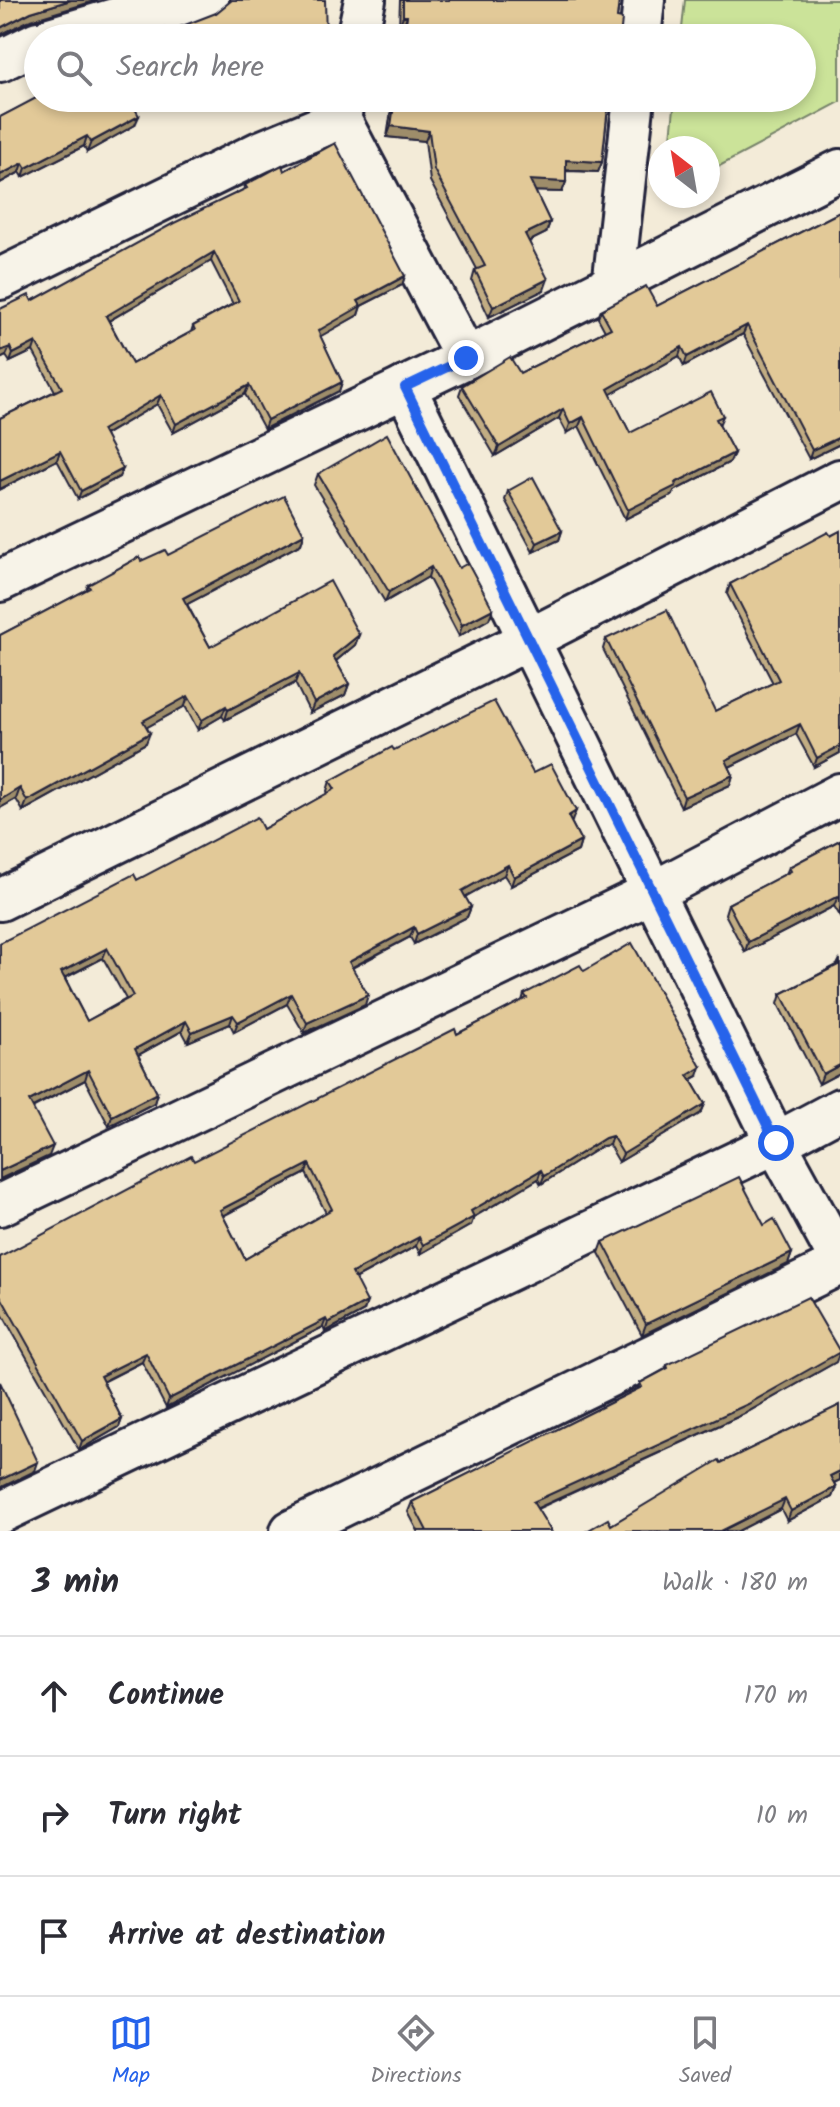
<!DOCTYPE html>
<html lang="en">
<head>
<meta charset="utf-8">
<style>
	body { margin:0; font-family:Kalam,sans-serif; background:#f2f2f3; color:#2b2b33 }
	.compass { position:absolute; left:648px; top:136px; width:72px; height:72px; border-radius:50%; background:#fff; box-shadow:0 4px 12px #0003; rotate:329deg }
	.stop { position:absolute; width:24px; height:24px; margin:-18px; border:6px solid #2563eb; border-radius:50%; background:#fff }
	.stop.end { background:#2563eb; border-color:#fff; box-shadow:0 2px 8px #0008 }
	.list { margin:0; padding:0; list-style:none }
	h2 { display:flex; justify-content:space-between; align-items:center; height:104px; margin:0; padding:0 32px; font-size:34px }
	h2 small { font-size:26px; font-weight:400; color:#7c7c81 }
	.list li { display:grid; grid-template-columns:52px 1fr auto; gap:24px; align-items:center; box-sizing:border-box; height:120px; padding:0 32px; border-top:2px solid #e1e1e2 }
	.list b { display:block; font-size:30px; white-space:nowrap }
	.list em { font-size:26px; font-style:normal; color:#7c7c81 }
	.icon { flex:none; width:44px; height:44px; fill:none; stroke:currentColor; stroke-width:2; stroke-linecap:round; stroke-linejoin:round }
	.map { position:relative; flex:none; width:840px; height:1531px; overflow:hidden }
	.search { position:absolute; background:#fff; box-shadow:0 4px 12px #0003; left:24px; right:24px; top:24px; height:88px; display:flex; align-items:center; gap:20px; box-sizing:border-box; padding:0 28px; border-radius:44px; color:#7c7c81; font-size:30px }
	.sheet { height:464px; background:#fff }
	nav { display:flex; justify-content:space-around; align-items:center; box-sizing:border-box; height:112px; border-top:2px solid #e1e1e2; background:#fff; font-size:22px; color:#7c7c81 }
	nav a { display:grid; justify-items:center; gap:4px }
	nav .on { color:#2563eb }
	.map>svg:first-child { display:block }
</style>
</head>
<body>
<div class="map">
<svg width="840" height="1531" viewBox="0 0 840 1531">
	<rect width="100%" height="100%" fill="#f3ebd8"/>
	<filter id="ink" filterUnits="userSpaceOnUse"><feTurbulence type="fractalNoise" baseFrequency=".0125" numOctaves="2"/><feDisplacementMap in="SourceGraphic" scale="16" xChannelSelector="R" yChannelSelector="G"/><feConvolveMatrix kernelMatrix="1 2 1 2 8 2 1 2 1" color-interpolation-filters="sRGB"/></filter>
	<g filter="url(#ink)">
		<!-- green -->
		<polygon fill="#cbe399" stroke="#76826a" stroke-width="2" points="685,0 840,0 840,102 708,172 708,148 670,148 675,98 802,98 802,38 681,38"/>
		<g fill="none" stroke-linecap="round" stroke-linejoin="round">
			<defs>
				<g id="minor">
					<polyline points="50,38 125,16 208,0"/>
					<polyline points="357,38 365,0"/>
					<polyline points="640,38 644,0"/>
					<polyline points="0,61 38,42"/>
					<polyline points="344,98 340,119 466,358"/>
					<polyline points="0,279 260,152 340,119"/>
					<polyline points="613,286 634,98"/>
					<polyline points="405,387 776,1143 840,1260"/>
					<polyline points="0,581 466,358 840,170"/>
					<polyline points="0,900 528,640 840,480"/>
					<polyline points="0,1205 655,891 840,794"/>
					<polyline points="0,1513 776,1143 840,1109"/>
					<polyline points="291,1531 840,1264"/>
				</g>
			</defs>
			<!-- minor casing -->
			<use href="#minor" stroke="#22223b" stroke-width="46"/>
			<!-- minor -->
			<use href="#minor" stroke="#f7f3e8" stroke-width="40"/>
		</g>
		<!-- wall -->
		<g fill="#c2ad83" stroke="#22223b" stroke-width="2" fill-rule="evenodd">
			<polygon points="400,0 619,0 617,18 620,38 401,38 403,26 399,27"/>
			<polygon points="38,98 155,98 135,109 135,125 87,152 84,146 23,177 20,172 0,183 0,117"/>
			<polygon points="393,98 609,98 602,162 598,172 566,171 566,182 562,192 535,191 550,222 546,233 529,241 544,290 489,317 472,281 475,270 477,269 430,181 425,141 387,137"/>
			<path d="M284 171 405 276 402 285 361 306 358 315 320 336 342 382 339 391 264 429 245 394 173 433 157 404 105 435 119 477 78 499 57 460 0 489V418L55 391 33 351 10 362 6 356 0 359 32 301 243 190 245 185ZM211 261 233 304 193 326 191 332 132 364 109 321Z"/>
			<polygon points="840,212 840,444 809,459 743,334 684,366 679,356 610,394 630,433 723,416 719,425 734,453 730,462 674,491 673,495 625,519 579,426 567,433 559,418 495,456 459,395 462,386 520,373 605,331 598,318 601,310 657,306"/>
			<polygon points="318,474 459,568 493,609 489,619 459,636 428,577 385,602 314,485"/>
			<polygon points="508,491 562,531 559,540 533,552 505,500"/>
			<polygon points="840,531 840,753 814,767 796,734 729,767 733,775 730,785 681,807 603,649 606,639 715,711 773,683 727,594 730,584"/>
			<polygon points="304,534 301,544 187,604 210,647 359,635 355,645 336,661 349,684 345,695 310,713 295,683 225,720 222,716 198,730 185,706 147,727 146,743 23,811 16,799 0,808 0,635 86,590 88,585 141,561 168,555"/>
			<path d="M394 750 533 773 572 821 571 822 581 841 578 851 511 886 504 875 465 897 471 907 467 917 414 944 410 937 352 968 365 1005 304 1033 287 1004 234 1032 230 1024 188 1042 182 1031 138 1055 157 1093 154 1103 109 1126 85 1080 32 1108 49 1156 0 1179V943L137 880 263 829 328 793 327 791 330 781ZM103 958 126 999 87 1021 65 978Z"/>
			<polygon points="840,840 840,916 834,906 745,952 725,914 728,904 786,874 789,867"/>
			<polygon points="840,959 840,1073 819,1084 778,1004 781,994 837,965"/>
			<path d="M584 971 698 1076 691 1080 705 1104 701 1113 619 1162 609 1145 602 1146 541 1184 538 1179 474 1217 471 1225 420 1254 416 1246 355 1279 364 1311 325 1332 323 1327 166 1408 142 1362 103 1382 122 1419 119 1427 79 1450 0 1310V1257L457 1034 522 1001 524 994ZM306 1173 326 1213 245 1259 223 1216Z"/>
			<polygon points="764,1225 792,1253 788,1264 642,1335 599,1253 603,1242"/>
			<polygon points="836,1362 744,1414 537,1509 551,1531 418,1531 408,1512 412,1502 638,1389 640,1383 665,1369 667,1365"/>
			<polygon points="840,1405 840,1480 834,1483 836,1487 832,1497 787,1521 781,1509 738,1531 587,1531 611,1525 721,1463"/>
		</g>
		<!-- shaded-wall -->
		<g fill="#9e8d6a" stroke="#22223b" stroke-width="2">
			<polygon points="71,0 98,0 28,21 0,35 0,28 31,12"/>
			<polygon points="403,16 407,16 403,26 399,27"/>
			<polygon points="246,31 243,38 231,38"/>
			<polygon points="141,98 155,98 128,112 132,103"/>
			<polygon points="139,116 135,125 87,152 91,142"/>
			<polygon points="391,126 429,131 425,141 387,137"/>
			<polygon points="87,136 84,146 23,177 26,168"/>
			<polygon points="566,160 602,162 598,172 563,170"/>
			<polygon points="23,163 20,172 0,183 0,175"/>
			<polygon points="530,180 566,182 562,192 526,191"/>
			<polygon points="550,222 546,233 522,245 525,234"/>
			<polygon points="214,252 211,261 103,324 106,316"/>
			<polygon points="405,276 402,285 361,306 358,315 314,340 318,331 358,301"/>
			<polygon points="548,279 544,290 489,317 493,307"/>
			<polygon points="747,325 743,334 684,366 687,357"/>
			<polygon points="36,342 33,351 10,362 13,354"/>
			<polygon points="10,347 6,356 0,359 0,351"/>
			<polygon points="682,347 679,356 604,398 608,389"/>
			<polygon points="342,382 339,391 264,429 267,420"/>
			<polygon points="249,385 245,394 173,433 176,424"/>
			<polygon points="161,395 157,404 99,438 102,430"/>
			<polygon points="563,409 559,418 495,456 499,447"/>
			<polygon points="583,417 579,426 567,433 570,424"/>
			<polygon points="840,437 840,444 809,459 812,450"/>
			<polygon points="60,451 57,460 0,489 0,481"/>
			<polygon points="734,453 730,462 674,491 673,495 625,519 628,510 675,483"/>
			<polygon points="123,469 119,477 78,499 81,491"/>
			<polygon points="562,531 559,540 533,552 537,543"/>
			<polygon points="304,534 301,544 180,608 183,598"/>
			<polygon points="431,567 428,577 385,602 389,592"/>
			<polygon points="493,609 489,619 459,636 462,625"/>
			<polygon points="359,635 355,645 330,666 333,656"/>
			<polygon points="299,673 295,683 225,720 228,710"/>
			<polygon points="349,684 345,695 310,713 314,703"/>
			<polygon points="188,696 185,706 140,731 143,721"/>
			<polygon points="226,706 222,716 198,730 202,720"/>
			<polygon points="800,724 796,734 723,770 726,760"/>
			<polygon points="150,733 146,743 23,811 27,801"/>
			<polygon points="840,746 840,753 814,767 817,758"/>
			<polygon points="733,775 730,785 681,807 684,797"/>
			<polygon points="20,788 16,799 0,808 0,800"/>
			<polygon points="576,811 572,821 564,826 568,816"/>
			<polygon points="581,841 578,851 511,886 514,877"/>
			<polygon points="508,865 504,875 459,900 462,891"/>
			<polygon points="838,896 834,906 745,952 748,942"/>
			<polygon points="471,907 467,917 414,944 417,934"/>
			<polygon points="414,927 410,937 345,971 349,962"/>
			<polygon points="107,948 103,958 58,981 61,972"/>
			<polygon points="291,994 287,1004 234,1032 238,1022"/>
			<polygon points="368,995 365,1005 304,1033 307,1023"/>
			<polygon points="233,1015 230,1024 188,1042 192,1032"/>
			<polygon points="186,1021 182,1031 131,1059 135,1049"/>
			<polygon points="840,1065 840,1073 819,1084 823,1074"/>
			<polygon points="701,1067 698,1076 684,1083 688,1075"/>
			<polygon points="88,1070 85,1080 25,1111 29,1101"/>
			<polygon points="157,1093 154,1103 109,1126 112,1116"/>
			<polygon points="705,1104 701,1113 619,1162 623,1154"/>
			<polygon points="612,1136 609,1145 602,1146 541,1184 544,1176 605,1138"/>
			<polygon points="53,1146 49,1156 0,1179 0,1171"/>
			<polygon points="309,1164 306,1173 216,1219 220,1210"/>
			<polygon points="541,1170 538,1179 474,1217 471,1225 420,1254 423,1245 471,1211"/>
			<polygon points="419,1237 416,1246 349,1282 352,1273"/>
			<polygon points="792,1253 788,1264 642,1335 646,1324"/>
			<polygon points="367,1302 364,1311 325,1332 328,1323"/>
			<polygon points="326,1319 323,1327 166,1408 169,1399"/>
			<polygon points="840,1352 836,1362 744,1414 529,1512 533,1502"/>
			<polygon points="146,1353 142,1362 96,1385 100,1376"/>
			<polygon points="122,1419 119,1427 79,1450 82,1441"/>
			<polygon points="38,1462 35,1471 0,1488 0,1480"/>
			<polygon points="840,1471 840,1480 827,1486 830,1476"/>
			<polygon points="836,1487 832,1497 787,1521 791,1511"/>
			<polygon points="785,1499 781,1509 738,1531 721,1531"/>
		</g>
		<!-- building -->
		<g fill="#e2c998" stroke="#22223b" stroke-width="2" fill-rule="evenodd">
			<polygon points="0,0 71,0 31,12 0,28"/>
			<polygon points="232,0 325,0 326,38 249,38 246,31 231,38 143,38 164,27 167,32 216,13"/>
			<polygon points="403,0 619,0 617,18 622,19 620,38 404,38 407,16 403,16"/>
			<polygon points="38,97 38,98 141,98 132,103 139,116 91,142 87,136 26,168 23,163 0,175 0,117"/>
			<polygon points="395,98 609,98 602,162 566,160 566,182 530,180 550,222 525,234 548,279 493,307 475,270 485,266 434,170 429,131 391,126"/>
			<path d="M335 143 405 276 358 301 361 306 318 331 342 382 267 420 249 385 176 424 161 395 102 430 123 469 81 491 60 451 0 481V418L62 388 36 342 13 354 10 347 0 351V309L29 295 32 301 174 223 247 188 245 185 282 165 284 171ZM214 252 239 301 193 326 195 330 132 364 106 316Z"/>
			<polygon points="840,212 840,437 812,450 747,325 687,357 682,347 608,389 630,433 711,392 723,416 716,419 734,453 675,483 676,486 628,510 583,417 570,424 563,409 499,447 462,386 510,357 520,373 611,328 601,310 646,286 657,306"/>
			<polygon points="387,434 459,568 468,563 493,609 462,625 431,567 389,592 318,474"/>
			<polygon points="533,477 562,531 537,543 508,491"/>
			<polygon points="284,496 304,534 183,598 210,647 330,581 359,635 333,656 349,684 314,703 299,673 228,710 226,706 202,720 188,696 143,721 150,733 27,801 20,788 0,800 0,635 90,588 88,585 139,557 141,561 165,550 168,555"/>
			<polygon points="840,531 840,746 817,758 800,724 726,760 733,775 684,797 606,639 667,610 715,711 779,680 730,584 828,532 831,536"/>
			<path d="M494 701 533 773 551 764 576 811 568 816 581 841 514 877 508 865 462 891 471 907 417 934 414 927 349 962 368 995 307 1023 291 994 238 1022 233 1015 192 1032 186 1021 135 1049 157 1093 112 1116 88 1070 29 1101 53 1146 0 1171V943L134 874 137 880 257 817 263 829 335 789 330 781 392 747 394 750ZM107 948 133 996 87 1021 61 972Z"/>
			<polygon points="840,840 840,900 838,896 748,942 728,904 791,871 789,867"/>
			<path d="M632 943 701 1067 688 1075 705 1104 623 1154 612 1136 605 1138 544 1176 541 1170 471 1211 474 1217 423 1245 419 1237 352 1273 367 1302 328 1323 326 1319 169 1399 146 1353 100 1376 122 1419 82 1441 0 1295V1257L191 1156 194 1161 455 1029 457 1034 527 998 524 994 580 965 584 971ZM309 1164 332 1209 245 1259 220 1210Z"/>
			<polygon points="840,964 840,1065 823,1074 781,994"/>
			<polygon points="739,1177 764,1225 774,1219 792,1253 646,1324 603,1242"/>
			<polygon points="808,1297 840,1352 748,1404 533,1502 551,1531 427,1531 412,1502 642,1387 640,1383 668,1368 667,1365"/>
			<polygon points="0,1382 38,1462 0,1480"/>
			<polygon points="840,1405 840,1471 830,1476 836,1487 791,1511 785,1499 721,1531 587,1531 608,1519 611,1525 719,1460 721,1463"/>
		</g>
	</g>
	<g fill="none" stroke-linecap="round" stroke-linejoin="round" filter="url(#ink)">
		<!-- route -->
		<polyline stroke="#2563eb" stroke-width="10" points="466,358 405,387 776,1143"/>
	</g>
</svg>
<svg class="compass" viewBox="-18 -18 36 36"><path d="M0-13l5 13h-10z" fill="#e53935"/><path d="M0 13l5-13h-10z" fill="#7c7c81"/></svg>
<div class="stop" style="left:776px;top:1143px"></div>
<div class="stop end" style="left:466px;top:358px"></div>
<div class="search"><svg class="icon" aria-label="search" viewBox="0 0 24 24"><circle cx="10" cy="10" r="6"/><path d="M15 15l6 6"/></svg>Search here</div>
</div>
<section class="sheet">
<h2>3 min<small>Walk · 180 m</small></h2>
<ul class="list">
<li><svg class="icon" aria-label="ahead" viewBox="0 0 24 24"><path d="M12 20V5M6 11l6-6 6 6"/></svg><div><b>Continue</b></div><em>170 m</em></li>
<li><svg class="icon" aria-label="right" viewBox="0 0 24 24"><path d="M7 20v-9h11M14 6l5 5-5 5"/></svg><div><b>Turn right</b></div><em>10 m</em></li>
<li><svg class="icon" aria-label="arrive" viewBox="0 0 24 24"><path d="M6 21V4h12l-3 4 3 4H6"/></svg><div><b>Arrive at destination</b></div></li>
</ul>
</section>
<nav>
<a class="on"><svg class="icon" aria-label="map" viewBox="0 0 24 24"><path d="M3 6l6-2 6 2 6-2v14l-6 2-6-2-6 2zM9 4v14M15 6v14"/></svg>Map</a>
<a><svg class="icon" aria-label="directions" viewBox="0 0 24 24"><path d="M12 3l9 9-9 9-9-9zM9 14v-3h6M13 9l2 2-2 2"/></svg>Directions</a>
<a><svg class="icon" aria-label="saved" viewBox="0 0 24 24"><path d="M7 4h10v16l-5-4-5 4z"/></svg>Saved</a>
</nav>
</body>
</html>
